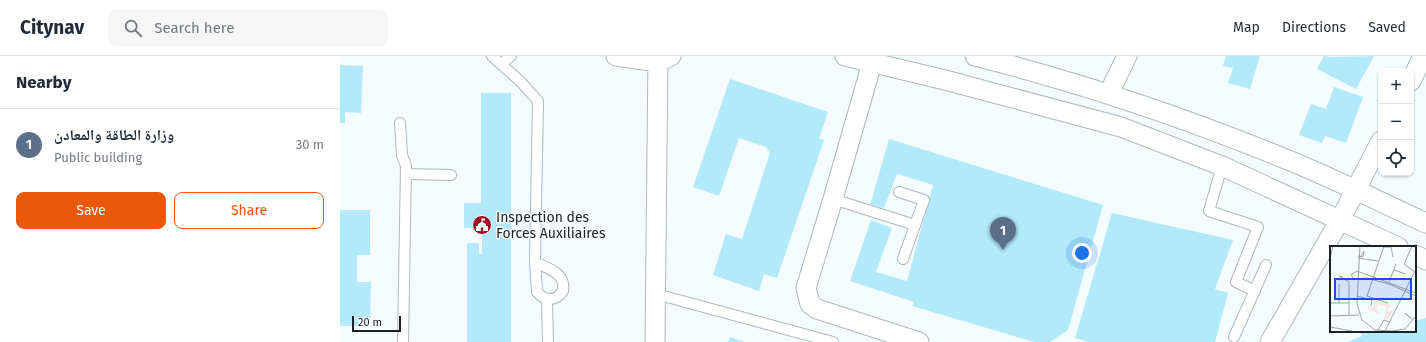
<!DOCTYPE html>
<html lang="en">
<head>
<meta charset="utf-8">
<style>
	body { margin:0; font-family:"Fira Sans","Noto Naskh Arabic",sans-serif; background:#f6f6f7; color:#1f2937 }
	.controls { position:absolute; right:12px; top:12px; display:grid; overflow:hidden; border-radius:8px; box-shadow:0 1px 3px #0004 }
	.controls button { width:36px; height:36px; display:grid; place-items:center; padding:0; border:0; border-bottom:1px solid #e0e1e3; background:#fff; color:#1f2937; font:20px sans-serif }
	.scale { position:absolute; left:12px; bottom:10px; width:49px; box-sizing:border-box; padding-left:4px; border:2px solid #1d2123; border-top:0; font-size:11px; line-height:14px; white-space:nowrap; color:#1d2123; -webkit-text-stroke:3px #f4fcff; paint-order:stroke }
	.you { position:absolute; left:742px; top:197px; width:14px; height:14px; margin:-10px; border:3px solid #fff; border-radius:50%; background:#1a73e8; box-shadow:0 0 0 6px #1a73e833 }
	.badge { display:grid; place-items:center; width:26px; height:26px; border-radius:50%; background:#ea580c; color:#fff; font-size:13px; font-weight:700 }
	.pin { position:absolute; translate:-50% -33px; filter:drop-shadow(0 1px 2px #0008) }
	.pin::after { content:''; position:absolute; top:21px; width:14px; height:12px; background:inherit; clip-path:polygon(0 0,100% 0,50% 100%) }
	.list { margin:0; padding:0; list-style:none }
	h2 { display:flex; justify-content:space-between; align-items:center; height:52px; margin:0; padding:0 16px; font-size:17px }
	h2 small { font-size:13px; font-weight:400; color:#747a83 }
	.list li { display:grid; grid-template-columns:26px 1fr auto; gap:12px; align-items:center; box-sizing:border-box; height:72px; padding:0 16px; border-top:1px solid #e0e1e3 }
	.list b { display:block; font-size:15px; white-space:nowrap }
	.list p { margin:0; font-size:13px; white-space:nowrap; color:#747a83 }
	.list em { font-size:13px; font-style:normal; color:#747a83 }
	.actions { display:flex; gap:8px; padding:12px 16px }
	.actions a { flex:1; padding:9px 0; border:1px solid #ea580c; border-radius:8px; text-align:center; font-size:14px; color:#ea580c }
	.actions .main { background:#ea580c; color:#fff }
	.icon { flex:none; width:22px; height:22px; fill:none; stroke:currentColor; stroke-width:2; stroke-linecap:round; stroke-linejoin:round }
	.map { position:relative; flex:none; width:1086px; height:286px; overflow:hidden }
	header { display:flex; align-items:center; gap:24px; box-sizing:border-box; height:56px; padding:0 20px; background:#fff; border-bottom:1px solid #e0e1e3 }
	header strong { font-size:19px }
	nav { display:flex; gap:22px; margin-inline-start:auto; font-size:14px }
	.search { width:280px; height:36px; background:#f6f6f7; display:flex; align-items:center; gap:10px; box-sizing:border-box; padding:0 14px; border-radius:8px; color:#747a83; font-size:15px }
	main { display:flex }
	aside { flex:1; background:#fff }
	.map>svg:first-child { display:block }
</style>
</head>
<body>
<header>
<strong>Citynav</strong>
<div class="search"><svg class="icon" aria-label="search" viewBox="0 0 24 24"><circle cx="10" cy="10" r="6"/><path d="M15 15l6 6"/></svg>Search here</div>
<nav><a>Map</a><a>Directions</a><a>Saved</a></nav>
</header>
<main>
<aside>
<h2>Nearby<small></small></h2>
<ul class="list">
<li><span class="badge" style="background:#5c6f8a">1</span><div><b>وزارة الطاقة والمعادن</b><p>Public building</p></div><em>30 m</em></li>
</ul>
<div class="actions"><a class="main">Save</a><a>Share</a></div>
</aside>
<div class="map">
<svg width="1086" height="286" viewBox="0 0 1086 286">
	<rect width="100%" height="100%" fill="#f4fcff"/>
	<!-- building -->
	<g fill="#b2e9fb">
		<polygon points="886,0 920,0 910,33 888,27 893,12 883,10"/>
		<polygon points="984,0 990,1 1034,0 1016,33 977,13"/>
		<polygon points="0,9 23,10 21,57 5,56 5,67 0,67"/>
		<polygon points="390,23 488,56 479,82 484,84 437,222 424,218 419,235 373,219 386,178 402,183 430,97 426,91 399,82 379,140 353,131"/>
		<polygon points="994,31 1023,41 1006,87 985,80 982,87 959,79 971,48 986,53"/>
		<polygon points="141,37 171,37 171,286 127,286 127,187 139,187 139,198 142,198 142,172 124,172 124,147 141,147"/>
		<polygon points="549,83 763,149 728,274 710,286 694,286 572,250 574,246 510,225 531,164 552,172 536,216 567,225 593,129 557,118 544,152 530,149"/>
		<polygon points="0,154 30,154 30,199 17,199 17,226 31,226 30,270 0,270"/>
		<polygon points="772,157 893,184 875,233 888,237 875,286 749,286 735,282"/>
		<polygon points="1086,262 1086,286 1008,286 1022,280 1020,275 1075,275 1075,265"/>
		<polygon points="390,281 405,286 388,286"/>
	</g>
	<g fill="none" stroke-linecap="round" stroke-linejoin="round">
		<defs>
			<g id="service">
				<path d="M152 0 181 26 198 45 195 206 197 236C206 246 216 245 223 235 226 217 209 213 195 206"/>
				<polyline points="161,8 171,0"/>
				<polyline points="60,67 62,99 66,110 63,286"/>
				<polyline points="882,110 869,155 918,171 896,226 915,235"/>
				<polyline points="66,118 111,119"/>
				<polyline points="559,136 584,144 563,203"/>
				<polyline points="493,143 575,169"/>
				<polyline points="316,238 493,286"/>
				<polyline points="207,244 208,286"/>
				<polyline points="894,281 926,209"/>
			</g>
			<g id="minor">
				<polyline points="276,0 318,6 331,0"/>
				<polyline points="505,0 605,24 781,71 882,110 1058,191"/>
				<polyline points="534,0 493,143 466,232 470,248 477,253 579,286"/>
				<path d="M635 0C742 27 846 62 948 104 995 123 1040 146 1086 167"/>
				<polyline points="1071,25 1083,0"/>
				<polyline points="769,37 787,0"/>
				<polyline points="1075,199 1086,204"/>
				<polyline points="315,286 318,0"/>
				<polyline points="930,286 1000,164 1041,85"/>
			</g>
		</defs>
		<!-- service casing -->
		<use href="#service" stroke="#adb9bd" stroke-width="12"/>
		<!-- minor casing -->
		<use href="#minor" stroke="#adb9bd" stroke-width="21"/>
		<!-- service -->
		<use href="#service" stroke="#fff" stroke-width="10"/>
		<!-- minor -->
		<use href="#minor" stroke="#fff" stroke-width="19"/>
	</g>
	<!-- icons -->
	<defs>
		<symbol id="civic-disc" viewBox="-11 -11 22 22"><circle r="9.5" fill="#a40823" stroke="#f4fcff"/><path d="M-.6-6.5H3V-4.5H.6V-3L4-1V1h2V6H-6V1h2V-1L-.6-3ZM-1.2 2.5V6h2.4V2.5Z" fill="#fff"/></symbol>
	</defs>
	<g fill-rule="evenodd">
		<use href="#civic-disc" x="131" y="158" width="22" height="22"/>
	</g>
	<g text-anchor="middle" dominant-baseline="central" stroke-width="3" stroke-linejoin="round" paint-order="stroke">
		<!-- poi labels -->
		<g font-size="14" fill="#1d2123" stroke="#f4fcff" text-anchor="start">
			<text x="156" y="161">Inspection des<tspan x="156" dy="16">Forces Auxiliaires</tspan></text>
		</g>
	</g>
	<!-- overview -->
	<g transform="translate(990 190)">
		<rect width="86" height="86" fill="#f4fcff"/>
		<path d="M45 54 65 60H60L58 66 64 63 58 74 54 72 57 63 55 60 48 59 46 63 49 65 48 68 38 63 39 60 43 61Z" fill="#f6e7e6"/>
		<path fill="none" stroke="#9ea4a7" stroke-width="1" d="M30 0 27 58 32 74 45 84 62 85 75 83 86 70M54 0 37 50 58 57M82 0 74 18 85 26M54 1H61L63 11M28 10 33 11 34 5 31 10M28 12 48 15M0 13 3 0M64 24 76 28M13 31 9 30 19 36V70M59 36 66 18M9 38V57M86 47 27 25 21 29 24 33 36 32 59 38 86 50M0 50V69M27 50 42 54 41 60M0 57H19M0 70 29 69M80 72 75 67 83 74M0 81 22 85M55 85 86 23M47 86 54 74 59 76"/>
		<path fill="#1d4ed8" fill-opacity="0.15" stroke="#1d4ed8" stroke-width="2" d="M5 33H81V53H5Z"/>
		<rect width="86" height="86" fill="none" stroke="#1d2123" stroke-width="2"/>
	</g>
</svg>
<div class="controls">
<button>+</button>
<button>−</button>
<button><svg class="icon" aria-label="locate" viewBox="0 0 24 24"><circle cx="12" cy="12" r="6"/><path d="M12 2v4M12 18v4M2 12h4M18 12h4"/></svg></button>
</div>
<div class="scale">20 m</div>
<div class="you"></div>
<div class="pin badge" style="left:663px;top:194px;background:#5c6f8a">1</div>
</div>
</main>
</body>
</html>
